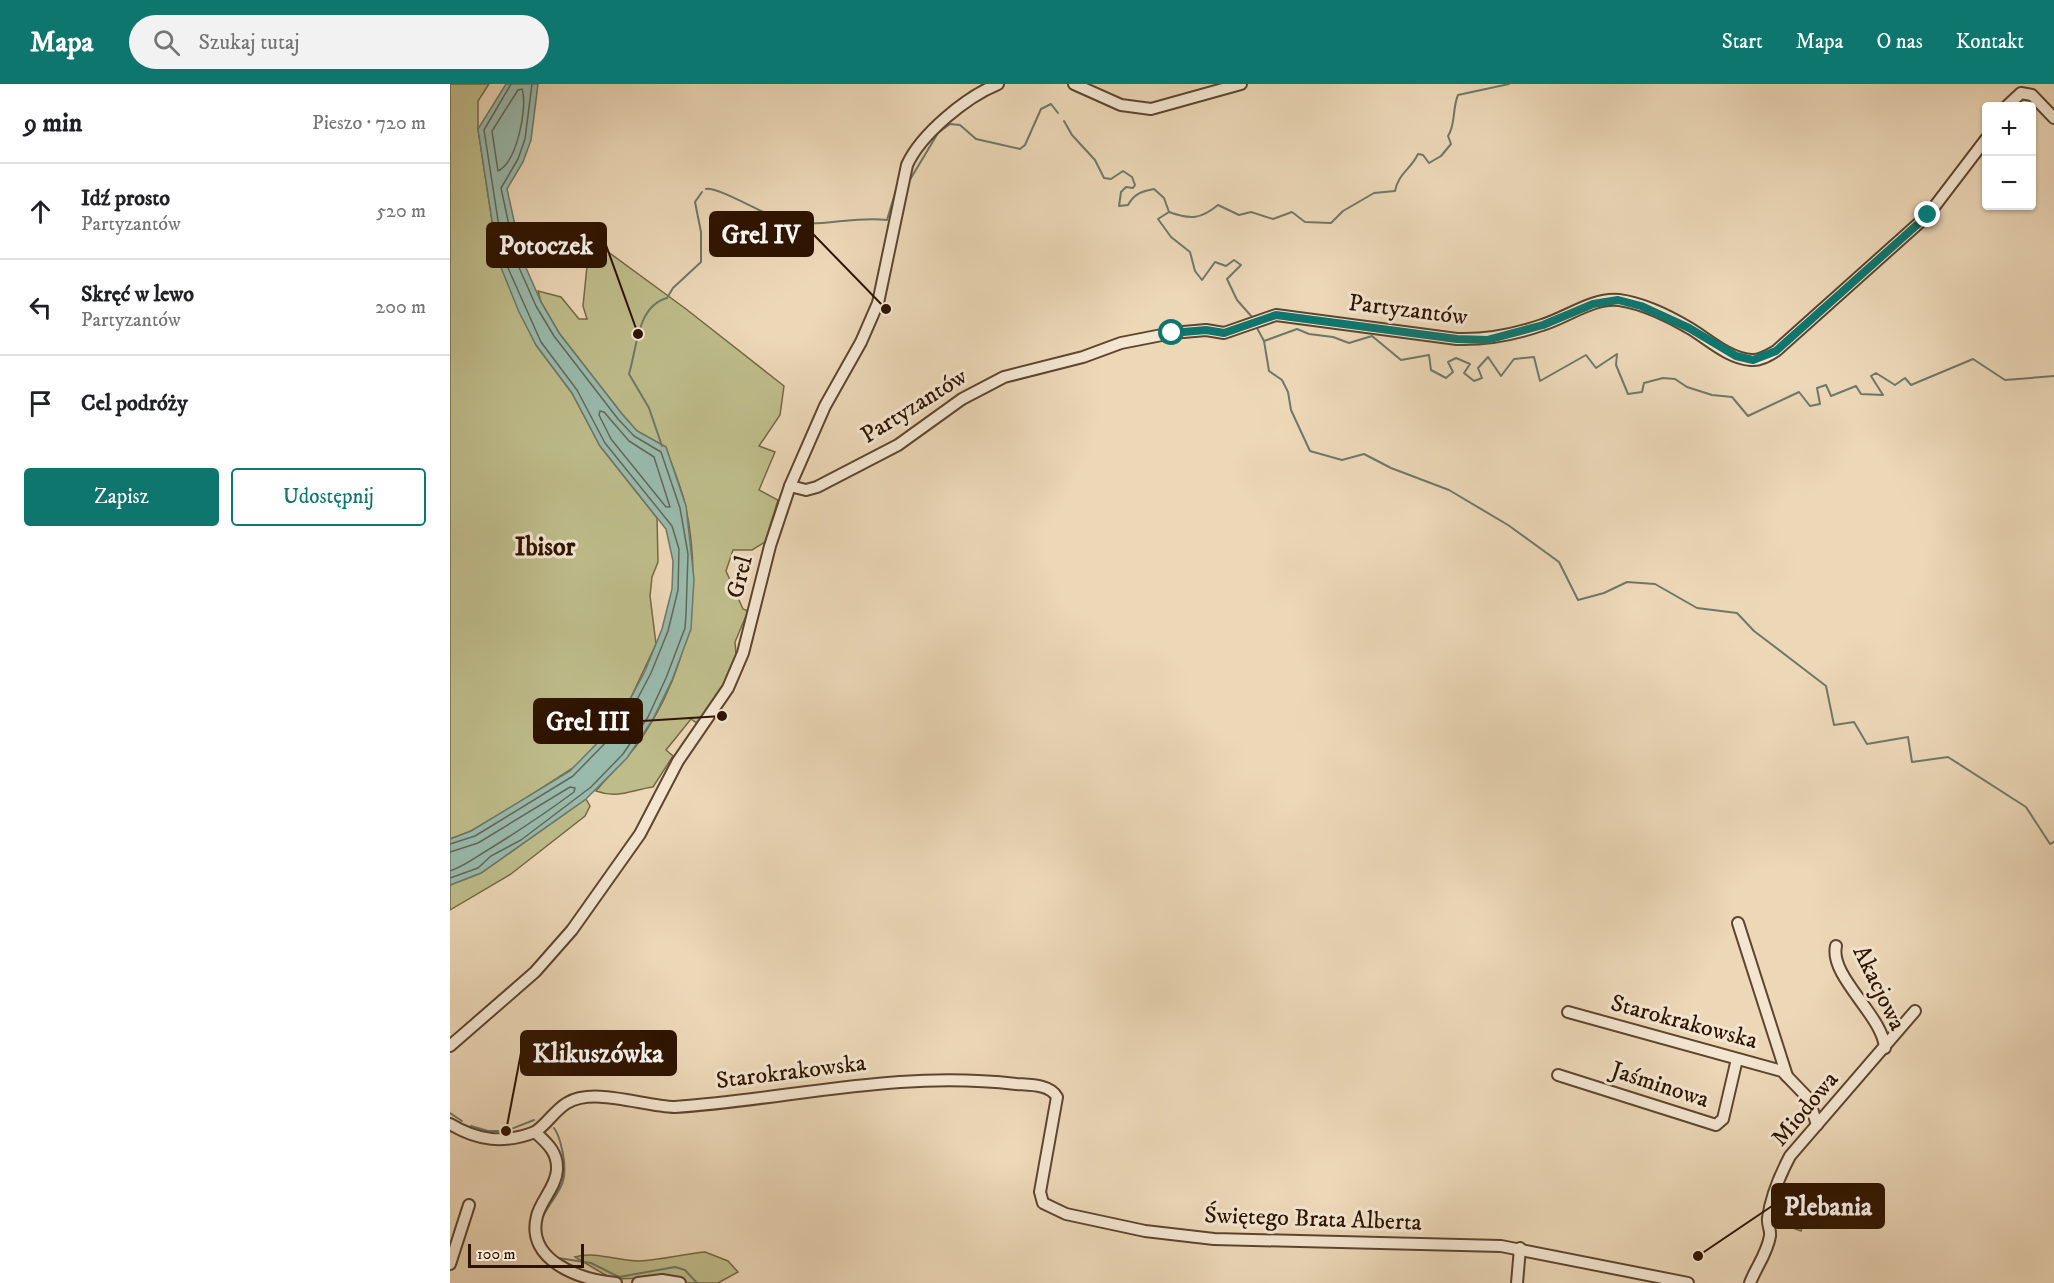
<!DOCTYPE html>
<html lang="pl">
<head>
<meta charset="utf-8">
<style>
	body { margin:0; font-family:"IM FELL DW Pica",serif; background:#f2f2f2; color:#202124 }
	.controls { position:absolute; right:18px; top:18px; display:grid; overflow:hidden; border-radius:6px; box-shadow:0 2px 4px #0004 }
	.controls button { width:54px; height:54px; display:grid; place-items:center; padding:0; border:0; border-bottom:2px solid #e0e0e0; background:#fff; color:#202124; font:30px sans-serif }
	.scale { position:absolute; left:18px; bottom:15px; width:116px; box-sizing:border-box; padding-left:6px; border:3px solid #2e1400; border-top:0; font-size:16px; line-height:21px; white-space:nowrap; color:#2e1400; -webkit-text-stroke:4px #f3e5d0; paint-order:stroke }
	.stop { position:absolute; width:18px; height:18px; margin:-14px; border:4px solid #0f766e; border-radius:50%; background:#fff }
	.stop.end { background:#0f766e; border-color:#fff; box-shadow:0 2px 6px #0008 }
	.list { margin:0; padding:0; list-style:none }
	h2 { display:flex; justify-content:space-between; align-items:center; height:78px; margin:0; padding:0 24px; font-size:26px }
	h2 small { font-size:20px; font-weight:400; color:#757577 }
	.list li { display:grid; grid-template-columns:39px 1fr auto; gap:18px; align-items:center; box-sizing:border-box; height:96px; padding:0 24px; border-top:2px solid #e0e0e0 }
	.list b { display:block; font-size:22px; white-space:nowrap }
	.list p { margin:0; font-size:20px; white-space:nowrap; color:#757577 }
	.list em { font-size:20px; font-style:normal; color:#757577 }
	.actions { display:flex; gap:12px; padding:18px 24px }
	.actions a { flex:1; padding:14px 0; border:2px solid #0f766e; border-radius:6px; text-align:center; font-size:21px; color:#0f766e }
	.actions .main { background:#0f766e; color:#fff }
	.icon { flex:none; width:33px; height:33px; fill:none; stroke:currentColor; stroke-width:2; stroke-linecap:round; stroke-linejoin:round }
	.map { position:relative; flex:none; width:1604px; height:1199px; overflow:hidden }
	header { display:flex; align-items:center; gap:36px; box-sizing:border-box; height:84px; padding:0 30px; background:#0f766e; color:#fff }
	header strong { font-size:28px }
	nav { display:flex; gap:33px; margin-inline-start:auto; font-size:21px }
	.search { width:420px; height:54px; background:#f2f2f2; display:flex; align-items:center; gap:15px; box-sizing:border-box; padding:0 21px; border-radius:33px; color:#757577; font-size:22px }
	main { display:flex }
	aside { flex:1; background:#fff }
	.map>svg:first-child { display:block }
</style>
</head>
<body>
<header>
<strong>Mapa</strong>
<div class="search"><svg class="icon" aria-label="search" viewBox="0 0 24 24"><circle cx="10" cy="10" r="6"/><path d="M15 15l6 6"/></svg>Szukaj tutaj</div>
<nav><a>Start</a><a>Mapa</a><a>O nas</a><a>Kontakt</a></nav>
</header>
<main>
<aside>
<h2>9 min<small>Pieszo · 720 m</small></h2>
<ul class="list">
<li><svg class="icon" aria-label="ahead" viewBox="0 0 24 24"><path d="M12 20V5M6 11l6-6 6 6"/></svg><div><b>Idź prosto</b><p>Partyzantów</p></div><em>520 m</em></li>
<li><svg class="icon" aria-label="left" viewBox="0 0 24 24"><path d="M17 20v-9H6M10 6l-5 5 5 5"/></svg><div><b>Skręć w lewo</b><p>Partyzantów</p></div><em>200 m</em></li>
<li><svg class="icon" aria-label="arrive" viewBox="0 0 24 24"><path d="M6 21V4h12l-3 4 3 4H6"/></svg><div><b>Cel podróży</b></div></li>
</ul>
<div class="actions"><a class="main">Zapisz</a><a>Udostępnij</a></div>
</aside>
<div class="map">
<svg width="1604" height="1199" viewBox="0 0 1604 1199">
	<rect width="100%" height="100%" fill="#ecd7b7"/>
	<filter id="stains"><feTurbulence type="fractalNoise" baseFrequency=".00333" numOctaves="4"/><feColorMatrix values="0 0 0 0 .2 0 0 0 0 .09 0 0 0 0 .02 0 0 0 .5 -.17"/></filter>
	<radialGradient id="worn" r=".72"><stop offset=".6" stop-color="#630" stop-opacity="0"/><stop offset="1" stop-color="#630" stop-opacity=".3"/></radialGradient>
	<!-- green -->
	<g fill="#bebc8a" stroke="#766845" stroke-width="1.5">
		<polygon points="0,0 39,0 28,17 28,45 48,176 86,261 122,309 150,362 207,434 208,478 202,493 200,512 206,560 176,624 160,646 126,682 51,730 21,747 0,755"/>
		<path d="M135 151 236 225 334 302 330 331 309 362 325 368 309 406 328 416 315 458 302 466H283L276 487 293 525 298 527 285 558 286 570 278 594 248 640 241 635 216 666 223 672 203 703C181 706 168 715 146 707 160 689 178 675 191 655 239 584 253 507 236 424 232 404 222 383 216 363L187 347 172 330 109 249 91 218 88 207 111 213 129 235H137L133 222 137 182Z"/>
		<polygon points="136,715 140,722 135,732 61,790 0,826 0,801 31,789"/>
		<polygon points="1344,1104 1363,1110 1351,1147 1332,1140"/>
		<path d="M255 1168 278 1177 288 1188 268 1199H232L231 1193 162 1195 125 1173C145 1167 168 1177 189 1177 211 1176 233 1170 255 1168Z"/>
	</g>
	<!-- water -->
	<polygon fill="#99baad" stroke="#6e7868" stroke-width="1.5" points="56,0 88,0 81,56 73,78 57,105 73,177 91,218 109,249 172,330 187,347 216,363 236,422 244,495 241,545 222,596 203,635 177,674 136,715 31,789 0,801 0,755 21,747 120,687 160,646 176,623 195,587 212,545 222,505 223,477 216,445 150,362 122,309 86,261 69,228 48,176 28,45"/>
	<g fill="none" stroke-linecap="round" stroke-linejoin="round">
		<!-- shore -->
		<g stroke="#646756" stroke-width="1.5">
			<path d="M72 5C78 23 67 78 48 87L42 47 68 6Z"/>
			<polygon points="150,327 154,328 179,357 204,373 220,423 216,423 161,355 149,331"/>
			<polyline points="0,760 25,752 123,692 164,650 181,627 201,589 218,547 228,506 229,465 222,442 155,359 127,306 91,258 54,175 34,46 61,0"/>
			<path d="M0 768 28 759 120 703 125 704 124 708C97 728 70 746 41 764 27 772 17 781 0 787"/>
			<polyline points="0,794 28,784 41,772 71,756 141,703 173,670 198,633 216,594 235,544 236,530 238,470 230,424 211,368 184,352 168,335 104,252 86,222 67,179 51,104 68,75 75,55 82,0"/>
		</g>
		<!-- stream -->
		<g stroke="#6e7868" stroke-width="2">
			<path d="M614 37 622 51 645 76 654 94 661 95 673 87 682 93 685 101 683 104 676 103 671 108 669 122 678 121C684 110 692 107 704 105L714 114 719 128"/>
			<polyline points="458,99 488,49 500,40 510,41 526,55 570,65 575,61 591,25 601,20 608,29"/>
			<path d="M256 105C267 102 315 131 332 136 365 146 402 131 437 136L446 106"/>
			<path d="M719 128C741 136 751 135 768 121L789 131 801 128 823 135 842 128 855 138 881 139 893 127 924 109 945 107C948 90 961 85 968 70L973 71 979 79 991 72 1001 60 998 52C1006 40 1002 25 1008 11L1059 0"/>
			<polyline points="719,128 708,135 721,153 740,168 745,187 752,196 765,178 776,182 784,176 791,181 777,195 787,216 802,233"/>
			<polyline points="807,244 814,257 819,287 832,296 838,308 841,326 860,367 892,376 914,370 941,384 999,406 1058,441 1109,478 1128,516 1154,509 1177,498 1205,500 1247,524 1287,529 1304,547 1376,602 1384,641 1404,638 1417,660 1458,653 1462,678 1498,673 1576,723 1600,760 1604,758"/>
			<polyline points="814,257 847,245 859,250 883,253 899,259 922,252 951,276 979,271 981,286 996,294 1003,288 998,278 1006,274 1020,280 1014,289 1024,297 1032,294 1028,284 1038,273 1051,292 1064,275 1084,273 1090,297 1136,271 1146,284 1167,270 1166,281 1178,310 1192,308 1194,299 1213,294 1225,295 1237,303 1262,311 1282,313 1298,332 1349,308 1360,322 1370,320 1367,304 1376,301 1381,312 1406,302 1411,310 1433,311 1421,292 1426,289 1445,301 1455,294 1461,301 1523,275 1555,296 1604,292"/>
			<path d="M212 362 199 324 179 290C187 264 187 222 217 214L223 204 251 178V148L245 118 252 108"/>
			<polyline points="0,1029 12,1037"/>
			<polyline points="21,1042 38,1047 56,1047 84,1036"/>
			<path d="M92 1134C106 1106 119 1105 113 1070 111 1061 110 1052 104 1044"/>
			<polyline points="108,1174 141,1179 169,1193 225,1183 235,1186 247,1199"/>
		</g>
		<defs>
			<g id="minor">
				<polyline points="624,0 671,21 701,25 791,0"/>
				<polyline points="1557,22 1571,9 1582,11 1604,34"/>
				<path d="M340 402 356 406 367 403 448 361 512 315 554 293 633 273 671 259 722 249 756 246 774 249 826 231 1007 255C1037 256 1063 251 1092 241 1116 234 1143 213 1169 216 1192 219 1221 233 1241 245 1259 256 1278 274 1301 276 1310 277 1319 271 1326 267L1478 131 1536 55"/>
				<polyline points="1288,839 1337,992"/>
				<path d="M1386 862C1379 892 1433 932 1435 964"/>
				<polyline points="1118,928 1332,987 1359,1015 1367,1041"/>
				<path d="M0 962 85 888 122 846 190 750 228 677 278 604 293 569 320 462 340 402 375 322 411 258 428 219 457 81C471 50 516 13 548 0"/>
				<polyline points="1108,991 1266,1041 1273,1035 1287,975"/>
				<path d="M0 1040C28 1057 54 1060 85 1048 97 1059 108 1068 107 1086 106 1103 91 1116 87 1132 75 1177 131 1196 166 1199"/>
				<path d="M85 1048C97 1040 105 1026 117 1019 144 1003 192 1022 225 1023 342 1015 445 986 566 1000 579 1001 600 1000 607 1013L590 1108 593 1119 616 1130 695 1147 764 1155 1051 1162 1238 1199"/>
				<polyline points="0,1180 19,1121"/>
				<polyline points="188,1199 212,1196 230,1199"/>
				<polyline points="1067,1199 1070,1164"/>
				<path d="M1300 1199C1306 1183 1317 1170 1320 1152 1321 1146 1317 1140 1318 1134 1321 1112 1330 1091 1340 1072L1465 927"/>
			</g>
		</defs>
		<!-- minor casing -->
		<use href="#minor" stroke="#5e452e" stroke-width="14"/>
		<!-- minor -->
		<use href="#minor" stroke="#f3e5d0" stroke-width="10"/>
	</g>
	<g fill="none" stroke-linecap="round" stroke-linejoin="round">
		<!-- route -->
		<polyline stroke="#0f766e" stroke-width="8" points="722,249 756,246 774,249 826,231 1007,255 1037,256 1093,241 1143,220 1168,216 1191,222 1239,244 1286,272 1303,276 1326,267 1478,131"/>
	</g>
	<g text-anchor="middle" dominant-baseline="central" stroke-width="6" stroke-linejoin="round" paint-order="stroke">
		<!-- street labels -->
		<g font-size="24" fill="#2e1400" stroke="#f3e5d0">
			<text transform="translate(958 226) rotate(7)">Partyzantów</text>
			<text transform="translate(464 322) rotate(-32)">Partyzantów</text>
			<text transform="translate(290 493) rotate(-76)">Grel</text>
			<text transform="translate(1429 904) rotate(64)">Akacjowa</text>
			<text transform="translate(1234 938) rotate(15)">Starokrakowska</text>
			<text transform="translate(341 988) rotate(-7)">Starokrakowska</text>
			<text transform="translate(1210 1001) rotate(18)">Jaśminowa</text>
			<text transform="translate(1355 1025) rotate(-50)">Miodowa</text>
			<text transform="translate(863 1135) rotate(2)">Świętego Brata Alberta</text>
		</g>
		<!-- neighbourhood labels -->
		<g font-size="26" font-weight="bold" fill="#2e1400" stroke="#f3e5d0">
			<text x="95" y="463">Ibisor</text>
		</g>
	</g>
	<!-- callouts -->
	<path fill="none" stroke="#2e1400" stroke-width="2" d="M436 225L363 150M188 250L156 161M272 632L192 637M56 1047L71 969M1248 1172L1322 1122"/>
	<g fill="#2e1400" stroke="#f3e5d0" stroke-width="2">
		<circle cx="436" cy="225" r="6"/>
		<circle cx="188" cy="250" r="6"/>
		<circle cx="272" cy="632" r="6"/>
		<circle cx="56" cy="1047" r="6"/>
		<circle cx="1248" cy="1172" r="6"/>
	</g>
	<g fill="#2e1400" stroke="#2e1400" stroke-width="2">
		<rect x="260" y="128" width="103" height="44" rx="6"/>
		<rect x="37" y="139" width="119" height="44" rx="6"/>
		<rect x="84" y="615" width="108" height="44" rx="6"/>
		<rect x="71" y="947" width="155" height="44" rx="6"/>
		<rect x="1322" y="1100" width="112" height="44" rx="6"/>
	</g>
	<g font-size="26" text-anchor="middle" font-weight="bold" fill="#fff">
		<text x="311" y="159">Grel IV</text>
		<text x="96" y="170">Potoczek</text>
		<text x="138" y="646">Grel III</text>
		<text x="148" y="978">Klikuszówka</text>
		<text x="1378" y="1131">Plebania</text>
	</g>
	<rect width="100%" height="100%" filter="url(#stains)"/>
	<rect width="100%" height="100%" fill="url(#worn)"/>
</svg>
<div class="controls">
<button>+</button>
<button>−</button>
</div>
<div class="scale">100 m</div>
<div class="stop" style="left:722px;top:249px"></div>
<div class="stop end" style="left:1478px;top:131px"></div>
</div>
</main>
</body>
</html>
